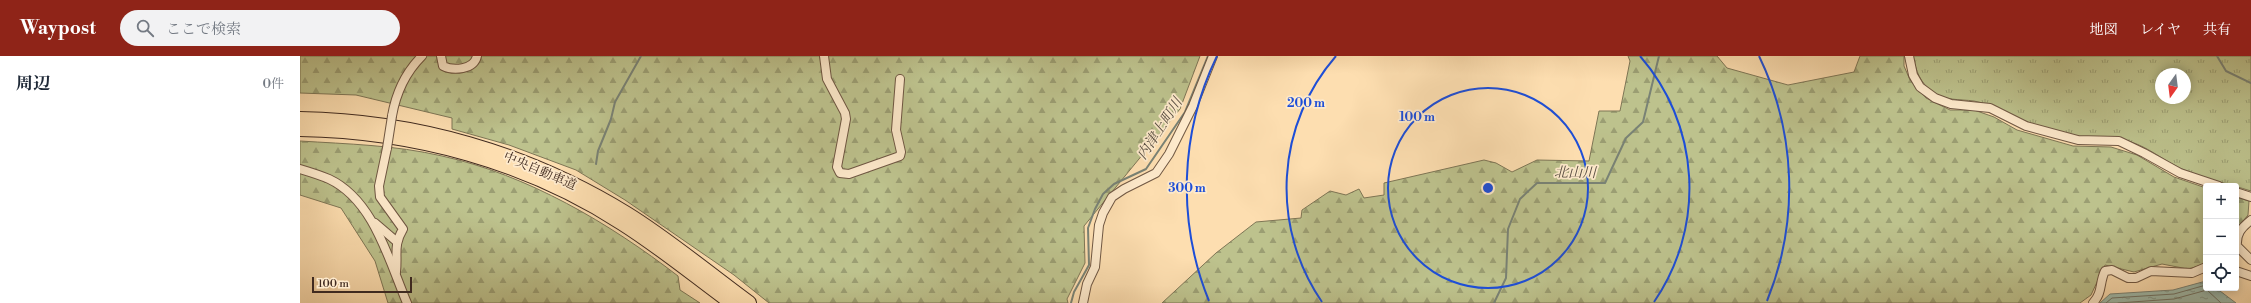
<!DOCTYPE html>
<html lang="ja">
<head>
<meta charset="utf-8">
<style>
	body { margin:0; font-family:"Libre Bodoni","Noto Serif JP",serif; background:#f2f2f3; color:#1f2937 }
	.controls { position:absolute; right:12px; bottom:12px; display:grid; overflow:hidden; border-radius:4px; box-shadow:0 2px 10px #0003 }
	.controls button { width:36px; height:36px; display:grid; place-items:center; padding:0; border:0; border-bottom:1px solid #e0e1e3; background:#fff; color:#1f2937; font:20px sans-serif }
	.compass { position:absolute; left:1855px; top:12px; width:36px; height:36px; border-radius:50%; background:#fff; box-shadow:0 2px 10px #0003; rotate:194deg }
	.scale { position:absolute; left:12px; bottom:10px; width:100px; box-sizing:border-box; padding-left:4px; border:2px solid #402a1f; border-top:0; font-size:11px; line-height:14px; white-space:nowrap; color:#402a1f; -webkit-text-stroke:3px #feeacc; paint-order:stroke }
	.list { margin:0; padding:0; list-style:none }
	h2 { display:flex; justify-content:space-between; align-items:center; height:52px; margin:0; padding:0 16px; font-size:17px }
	h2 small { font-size:13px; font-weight:400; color:#747a83 }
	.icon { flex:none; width:22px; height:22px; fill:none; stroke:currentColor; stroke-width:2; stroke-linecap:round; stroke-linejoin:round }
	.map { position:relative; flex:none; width:1951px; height:247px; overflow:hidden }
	header { display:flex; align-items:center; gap:24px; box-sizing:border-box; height:56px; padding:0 20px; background:#8f2418; color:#fff }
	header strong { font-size:19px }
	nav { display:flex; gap:22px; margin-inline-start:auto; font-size:14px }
	.search { width:280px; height:36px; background:#f2f2f3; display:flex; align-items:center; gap:10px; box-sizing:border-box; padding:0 14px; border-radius:22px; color:#747a83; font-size:15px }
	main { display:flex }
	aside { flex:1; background:#fff }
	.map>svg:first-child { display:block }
</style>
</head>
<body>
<header>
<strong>Waypost</strong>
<div class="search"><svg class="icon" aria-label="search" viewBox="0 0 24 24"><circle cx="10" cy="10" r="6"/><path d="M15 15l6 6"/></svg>ここで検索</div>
<nav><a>地図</a><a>レイヤ</a><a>共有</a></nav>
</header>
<main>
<aside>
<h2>周辺<small>0件</small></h2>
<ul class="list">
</ul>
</aside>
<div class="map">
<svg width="1951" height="247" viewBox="0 0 1951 247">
	<defs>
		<pattern id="grass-tufts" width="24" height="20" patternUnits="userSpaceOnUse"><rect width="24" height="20" fill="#bdc28d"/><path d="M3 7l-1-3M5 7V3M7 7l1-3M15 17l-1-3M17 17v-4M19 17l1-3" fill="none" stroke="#9b9e73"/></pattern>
		<pattern id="forest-firs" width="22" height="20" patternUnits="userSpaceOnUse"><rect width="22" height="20" fill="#bdc28d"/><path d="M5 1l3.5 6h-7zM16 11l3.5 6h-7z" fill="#9b9e73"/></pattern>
		<pattern id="water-ripples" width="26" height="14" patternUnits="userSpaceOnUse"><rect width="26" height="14" fill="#9fbcae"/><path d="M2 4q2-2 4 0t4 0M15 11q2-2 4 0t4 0" fill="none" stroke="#83998d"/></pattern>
	</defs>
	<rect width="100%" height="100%" fill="#fddeb0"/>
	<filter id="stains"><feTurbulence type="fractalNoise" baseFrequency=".005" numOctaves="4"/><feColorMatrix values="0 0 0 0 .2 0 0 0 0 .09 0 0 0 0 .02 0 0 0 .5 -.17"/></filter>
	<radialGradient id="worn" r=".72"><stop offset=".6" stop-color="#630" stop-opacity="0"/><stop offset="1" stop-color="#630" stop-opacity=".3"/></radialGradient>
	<!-- grass -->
	<path fill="url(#grass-tufts)" stroke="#7e7656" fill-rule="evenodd" d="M1613 0H1951V135C1929 128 1904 123 1882 113 1864 105 1850 92 1831 86 1812 79 1793 82 1774 80 1739 77 1707 52 1674 45 1659 43 1646 45 1633 36 1620 27 1616 15 1613 0ZM1861 18H1885V42H1861Z"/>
	<!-- forest -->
	<g fill="url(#forest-firs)" stroke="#7e7656">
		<polygon points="0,0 900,0 880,53 784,170 785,207 767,243 768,247 469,247 434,219 325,144 276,114 209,89 152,73 152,62 56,39 0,37"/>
		<polygon points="1328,0 1417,0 1427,12 1488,29 1554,16 1560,0 1604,0 1604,10 1610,24 1626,42 1650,54 1674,54 1694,61 1717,74 1773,90 1811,91 1837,99 1874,121 1906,132 1906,208 1888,213 1862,208 1834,216 1805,209 1791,239 1780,247 862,247 916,197 956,166 1001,162 1002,154 1030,135 1046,139 1059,133 1064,142 1084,139 1084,127 1184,104 1196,107 1212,116 1237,104 1289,105 1299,55 1320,55 1330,5"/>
		<path d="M0 85C47 88 95 89 142 100 228 119 309 167 378 220L380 234 400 247H88L75 205 41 152 0 139Z"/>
		<polygon points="1936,141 1949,145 1948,159 1936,174"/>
	</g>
	<!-- water -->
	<polygon fill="url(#water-ripples)" stroke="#798275" points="1906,225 1906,232 1916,232 1936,247 1800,247 1810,238 1873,234"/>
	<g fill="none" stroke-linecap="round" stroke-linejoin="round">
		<!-- shore -->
		<g stroke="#707366" stroke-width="1">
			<polyline points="1806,247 1812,242 1874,238 1906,229"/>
			<polyline points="1818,247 1874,243 1907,234 1921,247"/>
		</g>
		<!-- stream -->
		<g stroke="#798275" stroke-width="2">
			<polyline points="1917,0 1926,15 1951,27"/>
			<polyline points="296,108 298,95 311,63 315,46 341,0"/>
			<polyline points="771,247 774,236 789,209 788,172 795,153 803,138 814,128 846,113 885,56 908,0"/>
			<polyline points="1194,247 1206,222 1208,173 1220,143 1237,127 1305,127 1326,82 1343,66 1359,0"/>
		</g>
		<defs>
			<g id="street">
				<path d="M141 0 143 10C153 15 174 14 177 0"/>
				<polyline points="524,0 527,23 545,57 546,63 537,111 540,117 549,118 600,100 601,96 596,74 600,23"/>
				<polyline points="1609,0 1613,19 1620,31 1635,42 1651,48 1690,52 1726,70 1778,84 1819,85 1844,97 1880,117 1919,130"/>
				<path d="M92 60C96 37 106 16 122 0"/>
				<path d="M87 92 79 130 80 141 103 173C93 190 98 197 96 216"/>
				<path d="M0 113C10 116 20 119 29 123 74 144 89 205 107 247"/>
				<polyline points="1936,136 1951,141"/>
				<path d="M1951 164C1941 172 1936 178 1937 190L1951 204"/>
				<polyline points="75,167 96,185"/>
				<polyline points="1936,215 1951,220"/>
				<polyline points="783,247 787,228 795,211 799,169 803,157 812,141 824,133 856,117 869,98 893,50 913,0"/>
				<path d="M1793 247C1803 236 1799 227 1805 215L1812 214 1828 222H1836L1851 215 1892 217 1906 211"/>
			</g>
			<g id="highway">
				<path d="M0 63C116 65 228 97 327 158 369 184 408 217 449 247"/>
				<path d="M0 73C114 75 226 105 322 167 360 191 395 220 432 247"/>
			</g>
		</defs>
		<!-- street casing -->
		<use href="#street" stroke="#6f5743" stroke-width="10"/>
		<!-- highway casing -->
		<use href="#highway" stroke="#402a1f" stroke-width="16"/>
		<!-- street -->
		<use href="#street" stroke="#feeacc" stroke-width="8"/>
		<!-- highway -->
		<use href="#highway" stroke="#fddeb0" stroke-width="14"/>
		<defs>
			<polyline id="street-bridge" points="87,92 92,60"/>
		</defs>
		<!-- street-bridge casing -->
		<use href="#street-bridge" stroke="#6f5743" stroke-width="10" stroke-linecap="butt"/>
		<!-- street-bridge -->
		<use href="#street-bridge" stroke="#feeacc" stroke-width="8"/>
	</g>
	<!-- distance rings -->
	<g fill="none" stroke="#1d4ed8" stroke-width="2">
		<circle cx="1188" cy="132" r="100"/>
		<path d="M1022 246A201 201 0 0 1 1036 0M1340 0A201 201 0 0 1 1354 246"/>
		<path d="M909 245A301 301 0 0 1 917 0M1459 0A301 301 0 0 1 1467 245"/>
	</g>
	<g text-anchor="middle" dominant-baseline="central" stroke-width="3.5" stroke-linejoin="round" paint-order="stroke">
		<!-- street labels -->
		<g font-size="13" fill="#402a1f" stroke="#feeacc">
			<text transform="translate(240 115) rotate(23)">中央自動車道</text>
		</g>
		<!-- water labels -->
		<g font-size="14" font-style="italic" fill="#584e43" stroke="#feeacc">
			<text transform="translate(860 73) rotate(-57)">内津上町川</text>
			<text transform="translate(1275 117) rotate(1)">北山川</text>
		</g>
	</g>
	<circle cx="1188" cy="132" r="6" fill="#1d4ed8" stroke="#feeacc" stroke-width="2"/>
	<g font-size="12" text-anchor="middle" font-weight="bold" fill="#1d4ed8" stroke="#feeacc" stroke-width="3.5" stroke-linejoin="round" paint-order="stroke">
		<text x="1006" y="51">200 m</text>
		<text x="1117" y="65">100 m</text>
		<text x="887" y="136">300 m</text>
	</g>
	<rect width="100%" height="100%" filter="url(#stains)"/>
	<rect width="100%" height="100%" fill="url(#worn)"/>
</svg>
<div class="controls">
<button>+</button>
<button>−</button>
<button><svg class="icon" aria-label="locate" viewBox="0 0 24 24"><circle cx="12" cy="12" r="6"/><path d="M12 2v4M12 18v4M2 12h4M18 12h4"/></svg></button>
</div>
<svg class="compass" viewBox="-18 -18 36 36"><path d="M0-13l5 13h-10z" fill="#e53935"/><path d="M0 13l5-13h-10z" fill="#747a83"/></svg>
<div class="scale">100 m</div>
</div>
</main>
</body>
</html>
